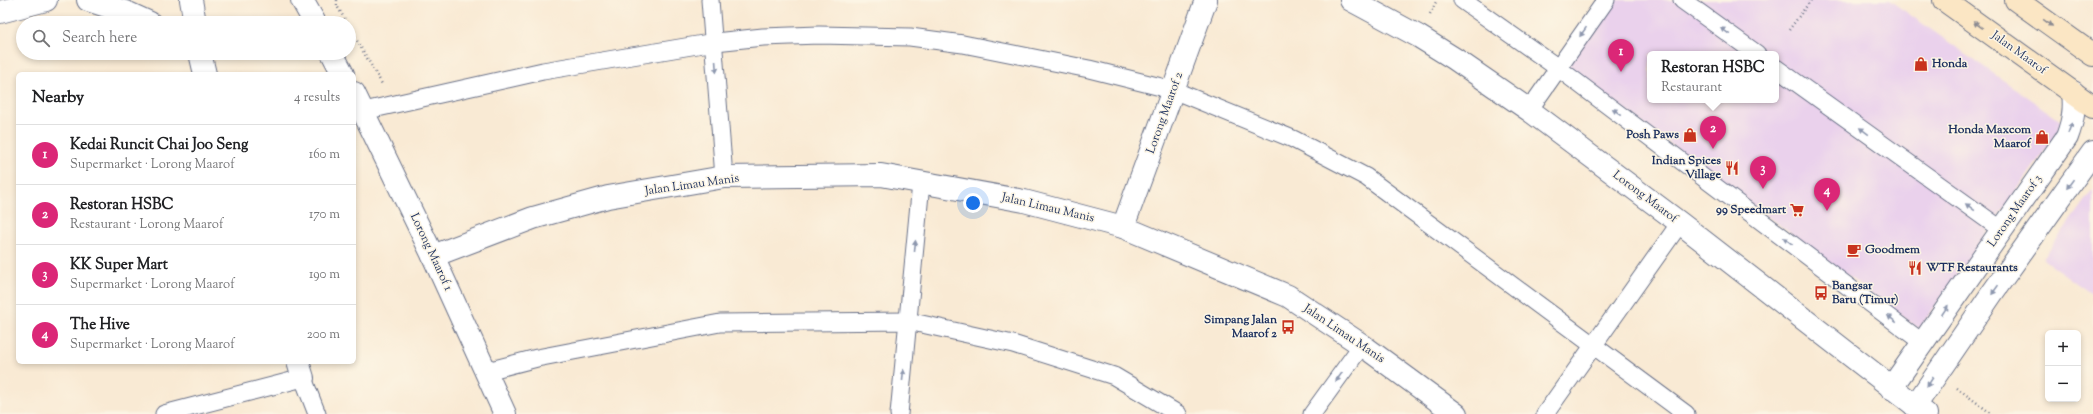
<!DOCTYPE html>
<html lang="en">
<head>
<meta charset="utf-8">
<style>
	body { margin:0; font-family:"Sorts Mill Goudy",serif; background:#f2f2f2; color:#202124 }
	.controls { position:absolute; right:12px; bottom:12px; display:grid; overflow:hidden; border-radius:6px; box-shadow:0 2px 6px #0003 }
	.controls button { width:36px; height:36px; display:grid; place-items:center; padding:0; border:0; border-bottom:1px solid #e0e0e0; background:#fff; color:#202124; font:20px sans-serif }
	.you { position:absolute; left:973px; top:203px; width:14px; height:14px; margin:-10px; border:3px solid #fff; border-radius:50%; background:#1a73e8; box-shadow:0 0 0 6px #1a73e833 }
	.badge { display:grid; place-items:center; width:26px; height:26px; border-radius:50%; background:#db2777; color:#fff; font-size:13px; font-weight:700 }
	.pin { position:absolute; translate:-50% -33px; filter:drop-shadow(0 1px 2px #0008) }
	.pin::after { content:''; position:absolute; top:21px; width:14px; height:12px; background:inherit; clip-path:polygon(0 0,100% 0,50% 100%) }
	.popup { position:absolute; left:1647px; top:51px; width:132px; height:52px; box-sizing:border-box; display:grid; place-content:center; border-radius:6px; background:#fff; filter:drop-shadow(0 1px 3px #0005); font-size:13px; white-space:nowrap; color:#757577 }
	.popup b { font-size:15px; color:#202124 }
	.popup::after { content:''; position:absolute; left:50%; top:100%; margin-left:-8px; border:8px solid transparent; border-top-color:#fff }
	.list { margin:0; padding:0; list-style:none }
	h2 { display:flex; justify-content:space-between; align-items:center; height:52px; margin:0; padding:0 16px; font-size:17px }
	h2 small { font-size:13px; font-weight:400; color:#757577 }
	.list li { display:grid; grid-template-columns:26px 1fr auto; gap:12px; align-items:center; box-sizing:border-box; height:60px; padding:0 16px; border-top:1px solid #e0e0e0 }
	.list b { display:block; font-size:15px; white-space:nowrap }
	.list p { margin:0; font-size:13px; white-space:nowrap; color:#757577 }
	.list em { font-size:13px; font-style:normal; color:#757577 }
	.icon { flex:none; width:22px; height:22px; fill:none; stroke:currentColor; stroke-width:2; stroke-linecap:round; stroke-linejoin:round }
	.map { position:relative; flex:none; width:2093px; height:414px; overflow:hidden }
	.search { position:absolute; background:#fff; box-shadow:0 2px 6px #0003; left:16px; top:16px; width:340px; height:44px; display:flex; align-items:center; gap:10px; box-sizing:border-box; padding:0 14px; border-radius:22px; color:#757577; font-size:15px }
	.panel { position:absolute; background:#fff; box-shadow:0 2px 6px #0003; left:16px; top:72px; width:340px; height:292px; border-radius:6px }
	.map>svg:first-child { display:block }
</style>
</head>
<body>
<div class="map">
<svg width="2093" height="414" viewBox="0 0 2093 414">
	<rect width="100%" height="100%" fill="#fcf5e5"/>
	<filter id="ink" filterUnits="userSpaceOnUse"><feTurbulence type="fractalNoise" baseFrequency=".025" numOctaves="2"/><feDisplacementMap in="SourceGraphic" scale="8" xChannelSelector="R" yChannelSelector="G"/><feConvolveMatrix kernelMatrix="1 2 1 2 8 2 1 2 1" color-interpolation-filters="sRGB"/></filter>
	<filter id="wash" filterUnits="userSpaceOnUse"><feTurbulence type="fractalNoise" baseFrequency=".012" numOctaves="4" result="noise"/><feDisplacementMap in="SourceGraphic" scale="16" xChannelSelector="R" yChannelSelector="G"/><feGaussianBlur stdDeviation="0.9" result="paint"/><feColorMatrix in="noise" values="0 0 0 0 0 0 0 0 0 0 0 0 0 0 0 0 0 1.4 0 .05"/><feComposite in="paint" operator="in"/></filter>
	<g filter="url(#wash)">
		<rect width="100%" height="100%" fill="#f9ead4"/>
		<!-- built -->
		<g fill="#ead1ec" fill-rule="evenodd">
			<path d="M1614 0H1889L2061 121 2058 132 1919 329 1567 67ZM1650 54H1776V100H1650Z"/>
			<polygon points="2093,189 2093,295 2043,259"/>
		</g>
	</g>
	<g filter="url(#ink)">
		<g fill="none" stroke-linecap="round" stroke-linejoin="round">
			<defs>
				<g id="service">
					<polyline points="710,0 724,177"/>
					<polyline points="1462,0 1558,68 1923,343"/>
					<polyline points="1682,0 1757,54"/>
					<polyline points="1776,68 2002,230"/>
					<polyline points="1529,110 1606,0"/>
					<polyline points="364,111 543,71 715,42 763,37 819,35 910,37 963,44 1089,69 1173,90 1293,139 1366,177 1686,414"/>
					<polyline points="487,371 537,358 720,323 908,321 1013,344 1114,376 1178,414"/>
					<polyline points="164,414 303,378 317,414"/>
					<polyline points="899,414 921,183"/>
					<polyline points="1312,414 1362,345"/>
					<polyline points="1545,414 1680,223"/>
				</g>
				<g id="minor">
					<polyline points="88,0 128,13 150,23"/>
					<polyline points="191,0 195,23"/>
					<polyline points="302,0 315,23"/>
					<polyline points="1351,0 1418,36 1455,59 1529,110 1680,223 1926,414"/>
					<polyline points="0,12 46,0"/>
					<polyline points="200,53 205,74"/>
					<polyline points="332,53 343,74"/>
					<polyline points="354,93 433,256 505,414"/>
					<polyline points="1123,227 1206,0"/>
					<polyline points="433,256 533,218 608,197 724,177 881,175 1024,201 1123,227 1288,296 1362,345 1456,414"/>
					<polyline points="298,362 303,378"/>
					<path d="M1891 388 2067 137C2073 121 2075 109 2073 92"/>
					<polyline points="1915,406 1993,292 2093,152"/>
				</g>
				<g id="secondary">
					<polyline points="1944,0 2093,107"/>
					<polyline points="2016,0 2093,55"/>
				</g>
			</defs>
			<!-- service casing -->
			<use href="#service" stroke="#697087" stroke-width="19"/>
			<!-- minor casing -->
			<use href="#minor" stroke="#697087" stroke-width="24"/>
			<!-- secondary casing -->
			<use href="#secondary" stroke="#697087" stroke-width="24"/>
			<!-- path -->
			<g stroke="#697087" stroke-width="2.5" stroke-dasharray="1 3" stroke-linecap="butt">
				<polyline points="337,0 337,6 347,23"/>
				<polyline points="1430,14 1437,0"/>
				<polyline points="349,27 382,84"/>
				<polyline points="1789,30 1811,0"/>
				<polyline points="1957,388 1992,414"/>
			</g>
			<!-- service -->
			<use href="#service" stroke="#fff" stroke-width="17"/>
			<!-- minor -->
			<use href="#minor" stroke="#fff" stroke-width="22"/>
			<!-- secondary -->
			<use href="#secondary" stroke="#fbe6c4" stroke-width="22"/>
		</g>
		<!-- one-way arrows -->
		<defs><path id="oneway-solid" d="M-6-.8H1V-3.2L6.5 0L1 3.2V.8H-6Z"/></defs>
		<g fill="#8b8a91">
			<use href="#oneway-solid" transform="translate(2048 23) rotate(36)"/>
			<use href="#oneway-solid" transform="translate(1978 25) rotate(-145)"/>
		</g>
		<g fill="#8d97ae">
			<use href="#oneway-solid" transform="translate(1725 31) rotate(-144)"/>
			<use href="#oneway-solid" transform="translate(1583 32) rotate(125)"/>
			<use href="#oneway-solid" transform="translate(716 67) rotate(86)"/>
			<use href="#oneway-solid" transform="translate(1617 112) rotate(-143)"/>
			<use href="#oneway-solid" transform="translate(2070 128) rotate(-70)"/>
			<use href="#oneway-solid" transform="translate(1864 131) rotate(-144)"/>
			<use href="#oneway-solid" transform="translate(2070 184) rotate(126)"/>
			<use href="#oneway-solid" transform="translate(1970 207) rotate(-144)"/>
			<use href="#oneway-solid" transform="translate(1788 241) rotate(-143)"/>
			<use href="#oneway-solid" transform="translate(915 246) rotate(-85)"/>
			<use href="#oneway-solid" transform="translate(1995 290) rotate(125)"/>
			<use href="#oneway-solid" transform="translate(1945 310) rotate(-56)"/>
			<use href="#oneway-solid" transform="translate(1892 319) rotate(-143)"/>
			<use href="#oneway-solid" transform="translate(903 375) rotate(-85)"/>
			<use href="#oneway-solid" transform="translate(1339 377) rotate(125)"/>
			<use href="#oneway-solid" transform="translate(1930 382) rotate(123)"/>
		</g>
	</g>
	<!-- icons -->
	<defs>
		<symbol id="shop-bare" viewBox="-9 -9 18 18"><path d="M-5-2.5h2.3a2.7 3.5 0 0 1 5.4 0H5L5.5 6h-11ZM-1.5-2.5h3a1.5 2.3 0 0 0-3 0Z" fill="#c8321e" stroke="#fcf5e5" stroke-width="2.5" paint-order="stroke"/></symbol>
		<symbol id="restaurant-bare" viewBox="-9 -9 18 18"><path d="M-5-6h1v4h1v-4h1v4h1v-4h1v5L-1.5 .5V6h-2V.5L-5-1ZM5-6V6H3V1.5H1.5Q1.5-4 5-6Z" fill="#c8321e" stroke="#fcf5e5" stroke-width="2.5" paint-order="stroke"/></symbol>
		<symbol id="supermarket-bare" viewBox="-9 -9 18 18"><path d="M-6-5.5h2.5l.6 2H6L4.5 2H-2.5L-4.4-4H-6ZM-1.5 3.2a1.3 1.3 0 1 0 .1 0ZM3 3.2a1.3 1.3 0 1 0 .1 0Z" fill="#c8321e" stroke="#fcf5e5" stroke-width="2.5" paint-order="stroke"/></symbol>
		<symbol id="cafe-bare" viewBox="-9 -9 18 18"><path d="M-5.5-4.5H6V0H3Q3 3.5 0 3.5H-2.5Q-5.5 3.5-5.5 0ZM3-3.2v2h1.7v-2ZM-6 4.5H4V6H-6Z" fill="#c8321e" stroke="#fcf5e5" stroke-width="2.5" paint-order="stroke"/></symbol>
		<symbol id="bus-bare" viewBox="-9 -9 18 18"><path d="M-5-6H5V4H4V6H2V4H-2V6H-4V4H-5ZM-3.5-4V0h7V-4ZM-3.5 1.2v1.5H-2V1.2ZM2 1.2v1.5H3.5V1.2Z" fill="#c8321e" stroke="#fcf5e5" stroke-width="2.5" paint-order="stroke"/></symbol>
	</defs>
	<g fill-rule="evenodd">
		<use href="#shop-bare" x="1911" y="54" width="20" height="20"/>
		<use href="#shop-bare" x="1680" y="125" width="20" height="20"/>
		<use href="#shop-bare" x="2032" y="127" width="20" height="20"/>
		<use href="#restaurant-bare" x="1722" y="158" width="20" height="20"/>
		<use href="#supermarket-bare" x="1787" y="200" width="20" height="20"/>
		<use href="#cafe-bare" x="1844" y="240" width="20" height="20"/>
		<use href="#restaurant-bare" x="1905" y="258" width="20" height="20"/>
		<use href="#bus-bare" x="1811" y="283" width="20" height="20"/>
		<use href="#bus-bare" x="1278" y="317" width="20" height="20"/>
	</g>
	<g text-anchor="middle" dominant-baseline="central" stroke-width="3" stroke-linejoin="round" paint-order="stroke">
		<!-- street labels -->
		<g font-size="12" fill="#1b2f5e" stroke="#fcf5e5">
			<text transform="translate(2019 53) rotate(36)">Jalan Maarof</text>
			<text transform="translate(1165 113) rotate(-70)">Lorong Maarof 2</text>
			<text transform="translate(692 185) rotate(-8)">Jalan Limau Manis</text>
			<text transform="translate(1645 197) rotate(37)">Lorong Maarof</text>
			<text transform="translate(1048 208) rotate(13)">Jalan Limau Manis</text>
			<text transform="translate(2015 211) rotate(-55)">Lorong Maarof 3</text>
			<text transform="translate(431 252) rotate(65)">Lorong Maarof 1</text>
			<text transform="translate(1344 334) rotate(34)">Jalan Limau Manis</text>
		</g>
		<!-- poi labels -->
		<g font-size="12" font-weight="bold" fill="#1b2f5e" stroke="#fcf5e5" text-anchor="end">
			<text x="1932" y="64" text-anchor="start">Honda</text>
			<text x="2031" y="130">Honda Maxcom<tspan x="2031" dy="14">Maarof</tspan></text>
			<text x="1679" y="135">Posh Paws</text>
			<text x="1721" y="161">Indian Spices<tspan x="1721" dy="14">Village</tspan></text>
			<text x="1786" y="210">99 Speedmart</text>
			<text x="1865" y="250" text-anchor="start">Goodmem</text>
			<text x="1926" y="268" text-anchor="start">WTF Restaurants</text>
			<text x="1832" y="286" text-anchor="start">Bangsar<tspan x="1832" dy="14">Baru (Timur)</tspan></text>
			<text x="1277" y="320">Simpang Jalan<tspan x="1277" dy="14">Maarof 2</tspan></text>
		</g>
	</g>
</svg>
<div class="controls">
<button>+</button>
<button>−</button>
</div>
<div class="you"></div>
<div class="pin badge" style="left:1621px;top:72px">1</div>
<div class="pin badge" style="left:1713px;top:149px">2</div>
<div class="popup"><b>Restoran HSBC</b>Restaurant</div>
<div class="pin badge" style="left:1763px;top:189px">3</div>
<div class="pin badge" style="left:1827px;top:211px">4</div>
<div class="search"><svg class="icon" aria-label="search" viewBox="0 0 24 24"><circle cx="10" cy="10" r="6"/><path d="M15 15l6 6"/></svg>Search here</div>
<section class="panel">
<h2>Nearby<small>4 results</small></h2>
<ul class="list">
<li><span class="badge">1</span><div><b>Kedai Runcit Chai Joo Seng</b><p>Supermarket · Lorong Maarof</p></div><em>160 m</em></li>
<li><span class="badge">2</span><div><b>Restoran HSBC</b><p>Restaurant · Lorong Maarof</p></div><em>170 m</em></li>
<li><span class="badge">3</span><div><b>KK Super Mart</b><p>Supermarket · Lorong Maarof</p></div><em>190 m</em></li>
<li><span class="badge">4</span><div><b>The Hive</b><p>Supermarket · Lorong Maarof</p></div><em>200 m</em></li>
</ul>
</section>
</div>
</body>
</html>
